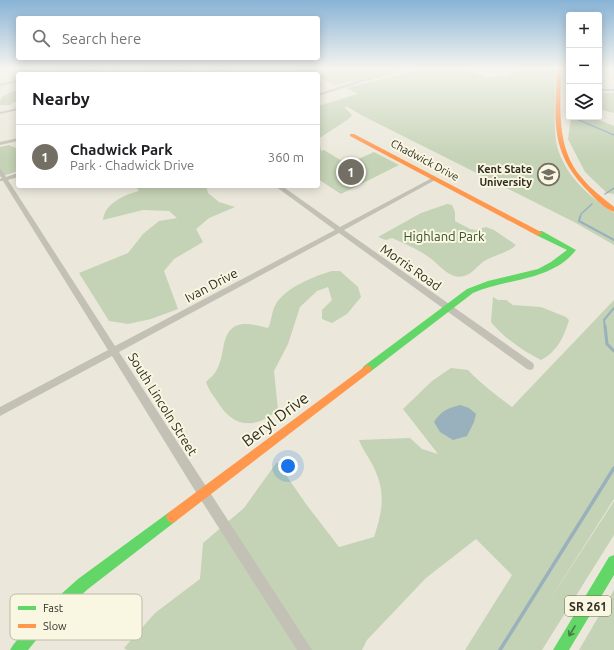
<!DOCTYPE html>
<html lang="en">
<head>
<meta charset="utf-8">
<style>
	body { margin:0; font-family:Ubuntu,sans-serif; background:#f2f2f2; color:#202124 }
	.controls { position:absolute; right:12px; top:12px; display:grid; overflow:hidden; border-radius:4px; box-shadow:0 2px 10px #0003 }
	.controls button { width:36px; height:36px; display:grid; place-items:center; padding:0; border:0; border-bottom:1px solid #e0e0e0; background:#fff; color:#202124; font:20px sans-serif }
	.you { position:absolute; left:288px; top:466px; width:14px; height:14px; margin:-10px; border:3px solid #fff; border-radius:50%; background:#1a73e8; box-shadow:0 0 0 6px #1a73e833 }
	.badge { display:grid; place-items:center; width:26px; height:26px; border-radius:50%; background:#736f64; color:#fff; font-size:13px; font-weight:700 }
	.pin { position:absolute; translate:-50% -50%; border:2px solid #fff; box-shadow:0 1px 4px #0006 }
	.list { margin:0; padding:0; list-style:none }
	h2 { display:flex; justify-content:space-between; align-items:center; height:52px; margin:0; padding:0 16px; font-size:17px }
	h2 small { font-size:13px; font-weight:400; color:#757577 }
	.list li { display:grid; grid-template-columns:26px 1fr auto; gap:12px; align-items:center; box-sizing:border-box; height:64px; padding:0 16px; border-top:1px solid #e0e0e0 }
	.list b { display:block; font-size:15px; white-space:nowrap }
	.list p { margin:0; font-size:13px; white-space:nowrap; color:#757577 }
	.list em { font-size:13px; font-style:normal; color:#757577 }
	.icon { flex:none; width:22px; height:22px; fill:none; stroke:currentColor; stroke-width:2; stroke-linecap:round; stroke-linejoin:round }
	.map { position:relative; flex:none; width:614px; height:650px; overflow:hidden }
	.search { position:absolute; background:#fff; box-shadow:0 2px 10px #0003; left:16px; top:16px; width:304px; height:44px; display:flex; align-items:center; gap:10px; box-sizing:border-box; padding:0 14px; border-radius:4px; color:#757577; font-size:15px }
	.panel { position:absolute; background:#fff; box-shadow:0 2px 10px #0003; left:16px; top:72px; width:304px; height:116px; border-radius:4px }
	.map>svg:first-child { display:block }
</style>
</head>
<body>
<div class="map">
<svg width="614" height="650" viewBox="0 0 614 650">
	<rect width="100%" height="100%" fill="#ebe8db"/>
	<!-- green -->
	<g fill="#c4d2b5">
		<polygon points="84,68 102,68 90,74 55,74"/>
		<polygon points="148,68 189,68 174,74 146,74 150,69"/>
		<polygon points="291,68 410,68 335,85 318,77 318,74 310,74"/>
		<path d="M426 68H460L486 77 510 75 509 72 512 73 517 68H556C556 92 553 117 556 141 561 172 589 197 614 213V245L574 222 363 116 346 106 345 108 352 115 350 118 318 139V106L358 94 346 88Z"/>
		<path d="M18 90V102H13L11 105H0C0 93 9 94 18 90Z"/>
		<polygon points="599,93 614,93 614,113 599,109"/>
		<polygon points="571,117 592,117 614,126 614,194 607,193 585,172 568,139"/>
		<polygon points="9,145 18,149 18,171 0,177 0,147"/>
		<polygon points="318,145 320,145 321,151 324,150 347,164 374,152 399,165 341,194 318,179"/>
		<path d="M135 186H206L208 193 219 202 235 207 209 218 196 229 203 242 174 259 164 271 178 309 151 319 128 324 109 321 79 273 128 253 143 234 159 221 177 218 169 211 143 210 103 220C105 203 124 195 139 191Z"/>
		<path d="M447 204 452 205 455 212V221L470 229 476 230 486 227 494 230 516 245C509 252 495 255 486 260 477 265 474 273 464 276 459 277 456 277 452 275 444 272 437 263 430 258 418 249 405 244 392 238L386 240 378 237 421 213Z"/>
		<path d="M332 271H340L358 287 361 297 347 314 332 323 322 319V310L332 300 328 287 317 291 300 307 288 344 274 371 278 410C254 430 233 428 217 401 213 395 208 389 206 382 209 379 214 375 216 371 221 363 222 353 224 344 230 318 248 323 268 328 272 321 271 312 276 304 285 288 314 276 332 271Z"/>
		<path d="M493 297 498 300H506L513 305 541 307 566 317 569 320C564 337 557 352 541 360 523 351 504 338 491 322Z"/>
		<path d="M614 300V499L544 609 614 501V535L542 650H465L512 575 476 539 426 578 367 640 362 650H127L124 648 155 613 200 579 203 543 244 508 277 462 306 504 339 547 374 537C382 513 386 494 375 470 371 460 363 451 359 440L410 438 422 449 438 454 403 409 432 381 451 368 468 370C481 384 496 395 512 407Z"/>
		<polygon points="614,590 614,650 579,650"/>
	</g>
	<!-- water -->
	<path fill="#98b1bc" d="M460 405 469 408 476 414 474 422 467 436 453 440 440 432 434 422C441 411 448 408 460 405Z"/>
	<g fill="none" stroke-linecap="round" stroke-linejoin="round">
		<!-- stream-far3 -->
		<g stroke="#98b1bc" stroke-width="1.5">
			<polyline points="599,90 614,90"/>
			<polyline points="569,113 569,116"/>
			<polyline points="572,117 614,135"/>
			<polyline points="605,194 614,188"/>
			<polyline points="580,218 581,214 592,204"/>
		</g>
		<!-- stream-far2 -->
		<g stroke="#98b1bc" stroke-width="2">
			<polyline points="580,217 579,221 614,240"/>
			<polyline points="605,327 604,320 614,308"/>
		</g>
		<!-- stream-far1 -->
		<polyline stroke="#98b1bc" stroke-width="3" points="605,326 607,344 614,351"/>
		<!-- stream -->
		<polyline stroke="#98b1bc" stroke-width="3.5" points="500,650 614,468"/>
		<!-- street -->
		<g fill="#c3c0b6" fill-rule="evenodd">
			<polygon points="71,68 76,68 52,74 45,74"/>
			<polygon points="108,68 112,68 122,74 117,74"/>
			<polygon points="226,68 231,68 210,74 203,74"/>
			<polygon points="414,68 419,68 365,81 318,96 318,94 363,79"/>
			<polygon points="307,72 308,74 300,74 301,73"/>
			<polygon points="18,80 18,82 0,86 0,84"/>
			<polygon points="18,108 18,110 0,114 0,112"/>
			<polygon points="18,138 18,141 0,145 0,142"/>
			<polygon points="0,169 2,170 6,177 18,173 18,177 8,180 115,346 335,230 275,186 282,186 340,227 432,178 437,179 344,230 533,363 534,366 533,369 530,370 527,369 339,233 119,352 312,650 297,650 194,489 112,356 0,416 0,407 108,350 3,181 0,181 0,179 2,178 0,175"/>
		</g>
		<!-- fast -->
		<g fill="#63d668" fill-rule="evenodd">
			<path d="M536 231H542L576 250C551 282 506 278 473 293L370 372 367 373 364 372 362 369 364 366 467 289 488 281 538 269 551 262 567 250 536 235Z"/>
			<polygon points="172,511 176,513 178,517 176,521 88,589 51,622 28,650 10,650 13,645 41,612 78,579 168,513"/>
			<polygon points="614,555 614,575 569,650 553,650 609,557"/>
		</g>
		<!-- slow -->
		<g fill="#ff974d" fill-rule="evenodd">
			<path d="M557 68H561C561 105 555 148 582 178 591 189 603 198 614 207V212C605 209 594 198 588 191 549 151 555 120 557 68Z"/>
			<polygon points="350,134 354,134 543,233 539,235 536,235 350,136"/>
			<polygon points="367,365 370,366 372,369 370,372 176,521 172,523 168,521 166,517 168,513"/>
		</g>
	</g>
	<!-- one-way arrows -->
	<defs><path id="oneway-shaft" d="M-6 0H5M1.5-3L5.5 0L1.5 3" fill="none" stroke-width="1.6" stroke-linecap="round" stroke-linejoin="round"/></defs>
	<use stroke="#497a43" href="#oneway-shaft" transform="translate(572 631) rotate(121)"/>
	<!-- sky -->
	<linearGradient id="sky" x2="0" y2="1"><stop stop-color="#88b3d6"/><stop offset="0.43" stop-color="#f6f5ef"/><stop offset="1" stop-color="#f6f5ef" stop-opacity="0"/></linearGradient>
	<rect width="614" height="159" fill="url(#sky)"/>
	<!-- icons -->
	<defs>
		<symbol id="university-ring" viewBox="-11 -11 22 22"><circle r="9.5" fill="#f9f6e1" stroke="#736f64" stroke-width="1.5"/><path d="M0-5L7-2L0 1L-7-2ZM-4 1L0 2.5L4 1V4Q0 6-4 4Z" fill="#736f64"/></symbol>
	</defs>
	<g fill-rule="evenodd">
		<use href="#university-ring" x="536" y="162" width="25" height="25"/>
	</g>
	<g text-anchor="middle" dominant-baseline="central" stroke-width="4" stroke-linejoin="round" paint-order="stroke">
		<!-- far-street labels -->
		<g font-size="11" fill="#332e24" stroke="#f9f6e1">
			<text transform="translate(425 160) rotate(28)">Chadwick Drive</text>
		</g>
		<!-- far-poi labels -->
		<g font-size="11" font-weight="bold" fill="#332e24" stroke="#f9f6e1" text-anchor="end">
			<text x="532" y="169">Kent State<tspan x="532" dy="13">University</tspan></text>
		</g>
		<!-- shield labels -->
		<rect fill="#f9f6e1" stroke="#6e6a5d" stroke-width="1" x="565" y="596" width="46" height="20" rx="3"/>
		<g font-size="12" font-weight="bold" fill="#332e24">
			<text x="588" y="606">SR 261</text>
		</g>
		<!-- park labels -->
		<g font-size="13" fill="#355128" stroke="#f9f6e1">
			<text x="444" y="236">Highland Park</text>
		</g>
		<!-- street labels -->
		<g font-size="13" fill="#332e24" stroke="#f9f6e1">
			<text transform="translate(411 267) rotate(35)">Morris Road</text>
			<text transform="translate(211 285) rotate(-28)">Ivan Drive</text>
			<text transform="translate(163 404) rotate(58)">South Lincoln Street</text>
		</g>
		<!-- near-street labels -->
		<g font-size="16" fill="#332e24" stroke="#f9f6e1">
			<text transform="translate(275 419) rotate(-37)">Beryl Drive</text>
		</g>
	</g>
	<!-- legend -->
	<rect x="10" y="594" width="132" height="46" rx="6" fill="#f9f6e1" stroke="#bebaa8" stroke-width="1"/>
	<rect x="18" y="606" width="18" height="4" fill="#63d668"/>
	<rect x="18" y="624" width="18" height="4" fill="#ff974d"/>
	<g font-size="11" fill="#332e24">
		<text x="43" y="612">Fast</text>
		<text x="43" y="630">Slow</text>
	</g>
</svg>
<div class="controls">
<button>+</button>
<button>−</button>
<button><svg class="icon" aria-label="layers" viewBox="0 0 24 24"><path d="M12 4l9 5-9 5-9-5zM3 14l9 5 9-5"/></svg></button>
</div>
<div class="you"></div>
<div class="pin badge" style="left:351px;top:172px">1</div>
<div class="search"><svg class="icon" aria-label="search" viewBox="0 0 24 24"><circle cx="10" cy="10" r="6"/><path d="M15 15l6 6"/></svg>Search here</div>
<section class="panel">
<h2>Nearby<small></small></h2>
<ul class="list">
<li><span class="badge">1</span><div><b>Chadwick Park</b><p>Park · Chadwick Drive</p></div><em>360 m</em></li>
</ul>
</section>
</div>
</body>
</html>
